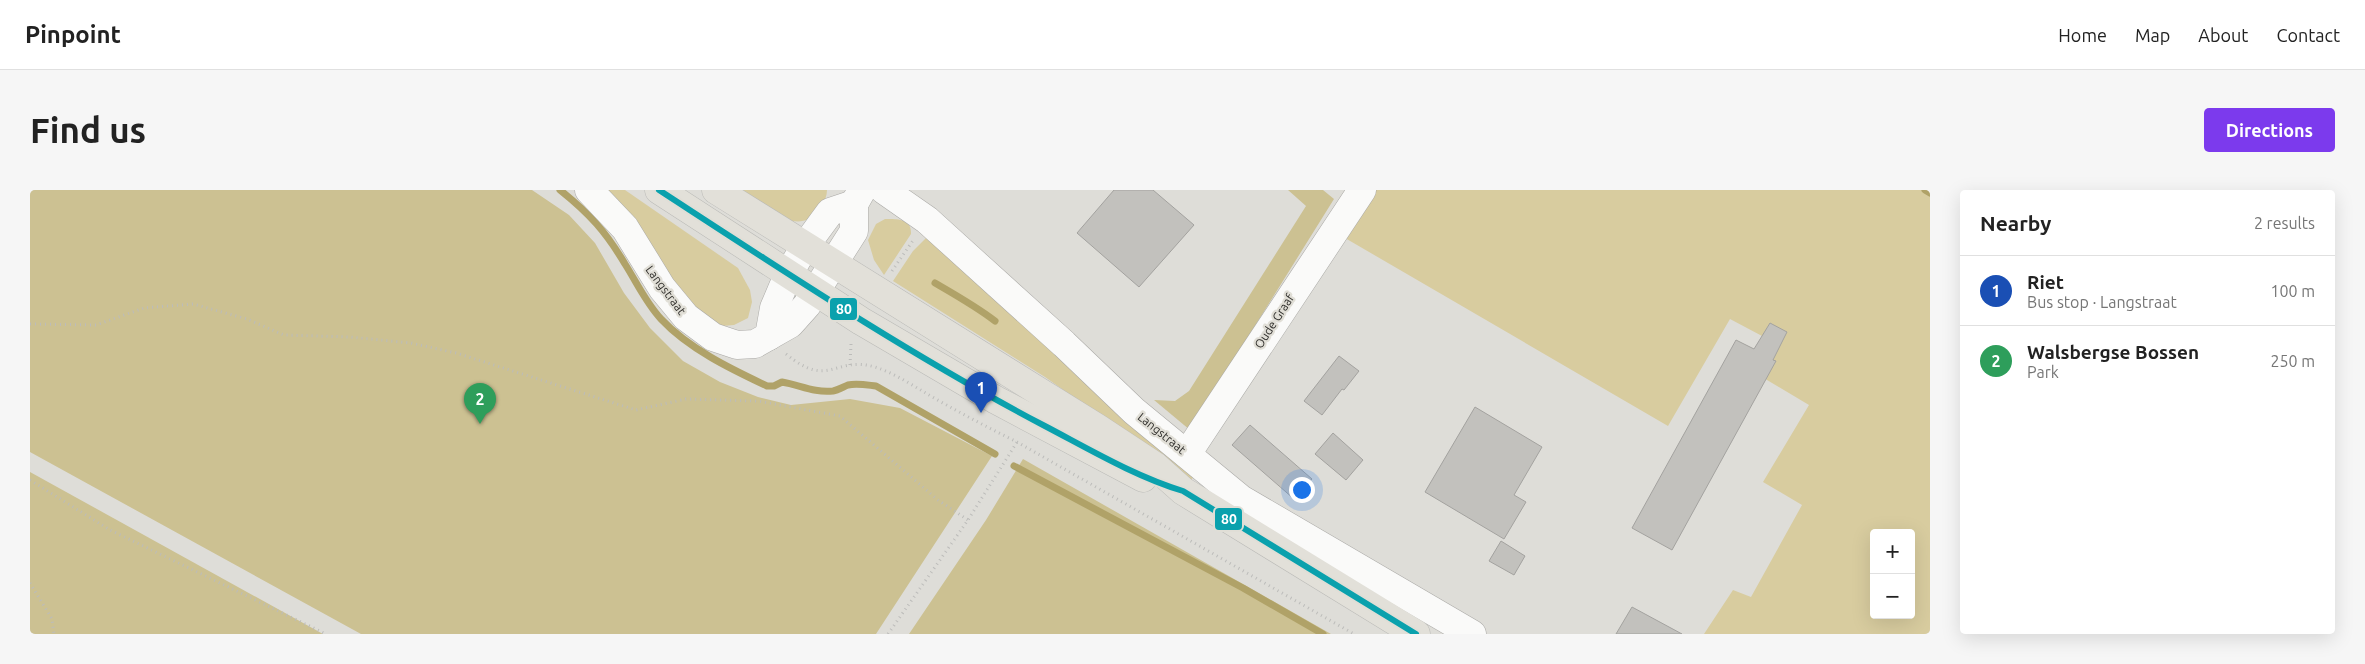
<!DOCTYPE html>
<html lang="en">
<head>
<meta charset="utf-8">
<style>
	body { margin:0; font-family:Ubuntu,sans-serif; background:#f6f6f6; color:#222 }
	.controls { position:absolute; right:15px; bottom:15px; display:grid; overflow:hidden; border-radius:5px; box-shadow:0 5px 20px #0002 }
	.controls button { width:45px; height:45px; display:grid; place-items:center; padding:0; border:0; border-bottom:1px solid #e0e0e0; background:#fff; color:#222; font:25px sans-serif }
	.you { position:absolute; left:1271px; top:299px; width:18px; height:18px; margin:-12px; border:4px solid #fff; border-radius:50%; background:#1a73e8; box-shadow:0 0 0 8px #1a73e833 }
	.badge { display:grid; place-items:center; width:32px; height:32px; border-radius:50%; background:#7c3aed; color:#fff; font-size:16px; font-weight:700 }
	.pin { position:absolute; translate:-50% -41px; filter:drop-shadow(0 1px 2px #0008) }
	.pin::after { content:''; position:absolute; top:26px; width:18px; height:15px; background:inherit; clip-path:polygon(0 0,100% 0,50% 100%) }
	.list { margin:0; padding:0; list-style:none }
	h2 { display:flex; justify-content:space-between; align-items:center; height:65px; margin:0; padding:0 20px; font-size:21px }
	h2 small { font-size:16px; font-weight:400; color:#767676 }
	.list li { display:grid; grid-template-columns:32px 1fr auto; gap:15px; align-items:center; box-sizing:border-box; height:70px; padding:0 20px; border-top:1px solid #e0e0e0 }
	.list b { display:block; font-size:19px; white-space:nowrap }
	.list p { margin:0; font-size:16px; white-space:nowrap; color:#767676 }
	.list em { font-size:16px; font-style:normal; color:#767676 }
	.map { position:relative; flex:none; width:1900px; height:444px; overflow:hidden; border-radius:5px }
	header { display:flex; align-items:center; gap:30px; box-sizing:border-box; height:70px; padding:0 25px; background:#fff; border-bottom:1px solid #e0e0e0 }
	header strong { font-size:24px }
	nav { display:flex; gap:28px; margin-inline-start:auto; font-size:18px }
	.intro { display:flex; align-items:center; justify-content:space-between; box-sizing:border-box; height:120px; padding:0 30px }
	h1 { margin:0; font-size:35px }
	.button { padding:12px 22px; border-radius:5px; background:#7c3aed; color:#fff; font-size:18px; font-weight:700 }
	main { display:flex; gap:30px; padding:0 30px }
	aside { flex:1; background:#fff; border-radius:5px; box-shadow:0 5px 20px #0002 }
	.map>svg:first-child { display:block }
</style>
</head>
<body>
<header>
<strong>Pinpoint</strong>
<nav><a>Home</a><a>Map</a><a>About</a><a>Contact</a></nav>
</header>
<div class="intro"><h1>Find us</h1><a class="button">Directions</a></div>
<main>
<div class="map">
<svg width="1900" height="444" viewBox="0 0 1900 444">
	<rect width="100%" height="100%" fill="#deddd8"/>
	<!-- green -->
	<g fill="#d8cc9f" fill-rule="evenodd">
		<polygon points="574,0 595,0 708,78 720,100 722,112 718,128 704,135 692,136 682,132 657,112"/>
		<path d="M699 0H797C797 11 788 23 778 29 772 33 762 31 755 30Z"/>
		<path d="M1346 0H1900V444H1674L1703 400 1721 407 1772 315 1733 292 1779 215 1732 187 1749 155 1700 129 1638 236 1315 48ZM1844 343H1881V425H1844Z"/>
		<path d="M855 29C866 29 882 28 881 44L854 85 844 70 838 50 846 34Z"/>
		<polygon points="896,48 900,48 1167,283 1161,290 1015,187 863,91 883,61"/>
	</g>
	<!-- forest -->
	<g fill="#ccc192">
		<polygon points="0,0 502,0 539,25 565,53 594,103 620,138 653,171 690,192 728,207 761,215 820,209 870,218 962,266 846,444 331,444 0,262"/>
		<polygon points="1258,0 1293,0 1304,9 1160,240 1124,210 1145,211 1159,201 1276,16"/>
		<polygon points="993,269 1301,444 879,444 956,330"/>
		<polygon points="0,282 293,444 0,444"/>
	</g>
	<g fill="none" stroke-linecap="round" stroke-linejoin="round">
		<!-- stream -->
		<g stroke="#b0a268" stroke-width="7">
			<path d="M530 0C560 24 576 42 595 74 607 93 616 113 631 129 659 159 701 179 737 196H744L752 192C770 195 784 203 803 201 808 200 813 197 818 195 827 193 837 195 846 196L965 264"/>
			<polyline points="1895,0 1900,3"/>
			<path d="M905 93C924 104 947 117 965 131"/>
			<polyline points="984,276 1213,398 1293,444"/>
		</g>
	</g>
	<!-- building -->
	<g fill="#c2c1bd" stroke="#a3a29f">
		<polygon points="1084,0 1123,0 1164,35 1109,97 1047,43"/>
		<polygon points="1740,133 1757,142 1743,170 1746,171 1642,360 1602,338 1706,150 1724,159"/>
		<polygon points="1309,166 1329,181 1314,200 1312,199 1292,225 1274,211"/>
		<polygon points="1445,217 1512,257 1484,305 1496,312 1474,349 1395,302"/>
		<polygon points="1220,235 1282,289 1264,309 1202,255"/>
		<polygon points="1303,243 1333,270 1316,290 1285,264"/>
		<polygon points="1471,351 1495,366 1484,385 1459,371"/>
		<polygon points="1602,417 1652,444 1586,444"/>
	</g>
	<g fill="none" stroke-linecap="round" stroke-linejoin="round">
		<defs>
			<g id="minor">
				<polyline points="559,0 595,38 632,98 656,127 683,147 707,155 725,154 760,134 777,115 824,41 824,14 832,0"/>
				<polyline points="854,0 897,30 1034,154 1104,221 1211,309 1442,444"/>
				<polyline points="739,146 744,118 758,85 775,56 800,22 824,14"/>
				<polyline points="1157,264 1332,0"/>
			</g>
			<g id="major">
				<polyline points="629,0 831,131 966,210 1113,288"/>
				<polyline points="686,0 1069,239 1125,276 1153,301 1386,444"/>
			</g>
		</defs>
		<!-- minor casing -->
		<use href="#minor" stroke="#aaa9a6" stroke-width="29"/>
		<!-- major casing -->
		<use href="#major" stroke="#babab7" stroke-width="29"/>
		<!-- path -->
		<g stroke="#bcbcba" stroke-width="3" stroke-dasharray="1 4" stroke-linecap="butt">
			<polyline points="862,81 884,49"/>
			<polyline points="0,134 66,135 114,118 163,114 217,129 254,145 320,147 381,153 426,163 606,220 656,209 728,211 810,226 908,310 938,330"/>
			<path d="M756 164C800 200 804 165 845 177 864 183 882 195 899 205 928 222 957 237 987 252L1324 444"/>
			<polyline points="820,175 821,154"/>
			<polyline points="0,290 80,340 296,444"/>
			<polyline points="0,393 22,429 24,444"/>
			<polyline points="858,444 938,330 987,252"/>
		</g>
		<!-- minor -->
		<use href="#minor" stroke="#fafaf9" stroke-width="28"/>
		<!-- major -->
		<use href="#major" stroke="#e2e0d9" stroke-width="28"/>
		<defs>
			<path id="bus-1" d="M629 0C755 82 880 165 1013 235 1059 259 1104 286 1153 301L1386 444"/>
		</defs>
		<!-- bus-1 casing -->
		<use href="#bus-1" stroke="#e0ded6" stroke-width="10"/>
		<!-- bus-1 -->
		<use href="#bus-1" stroke="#0aa1ad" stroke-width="6"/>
	</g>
	<g text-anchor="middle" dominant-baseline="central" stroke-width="4.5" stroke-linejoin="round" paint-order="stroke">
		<!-- street labels -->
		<g font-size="12" fill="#302f2c" stroke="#e0ded6">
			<text transform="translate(636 100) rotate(53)">Langstraat</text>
			<text transform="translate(1244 131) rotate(-57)">Oude Graaf</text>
			<text transform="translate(1132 243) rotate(39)">Langstraat</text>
		</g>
	</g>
	<g stroke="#e0ded6" stroke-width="2">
		<rect x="799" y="107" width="29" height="24" rx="5" fill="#0aa1ad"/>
		<rect x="1184" y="317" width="29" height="24" rx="5" fill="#0aa1ad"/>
	</g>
	<g font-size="14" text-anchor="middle" font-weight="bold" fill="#fff">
		<text x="814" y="124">80</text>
		<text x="1199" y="334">80</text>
	</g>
</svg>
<div class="controls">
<button>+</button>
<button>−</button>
</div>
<div class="you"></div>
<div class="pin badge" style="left:951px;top:223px;background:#1a4fb4">1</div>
<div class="pin badge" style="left:450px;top:234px;background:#2e9e5b">2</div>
</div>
<aside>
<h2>Nearby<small>2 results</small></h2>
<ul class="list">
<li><span class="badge" style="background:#1a4fb4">1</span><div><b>Riet</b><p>Bus stop · Langstraat</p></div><em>100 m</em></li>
<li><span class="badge" style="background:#2e9e5b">2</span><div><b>Walsbergse Bossen</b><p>Park</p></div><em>250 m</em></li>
</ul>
</aside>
</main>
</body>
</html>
